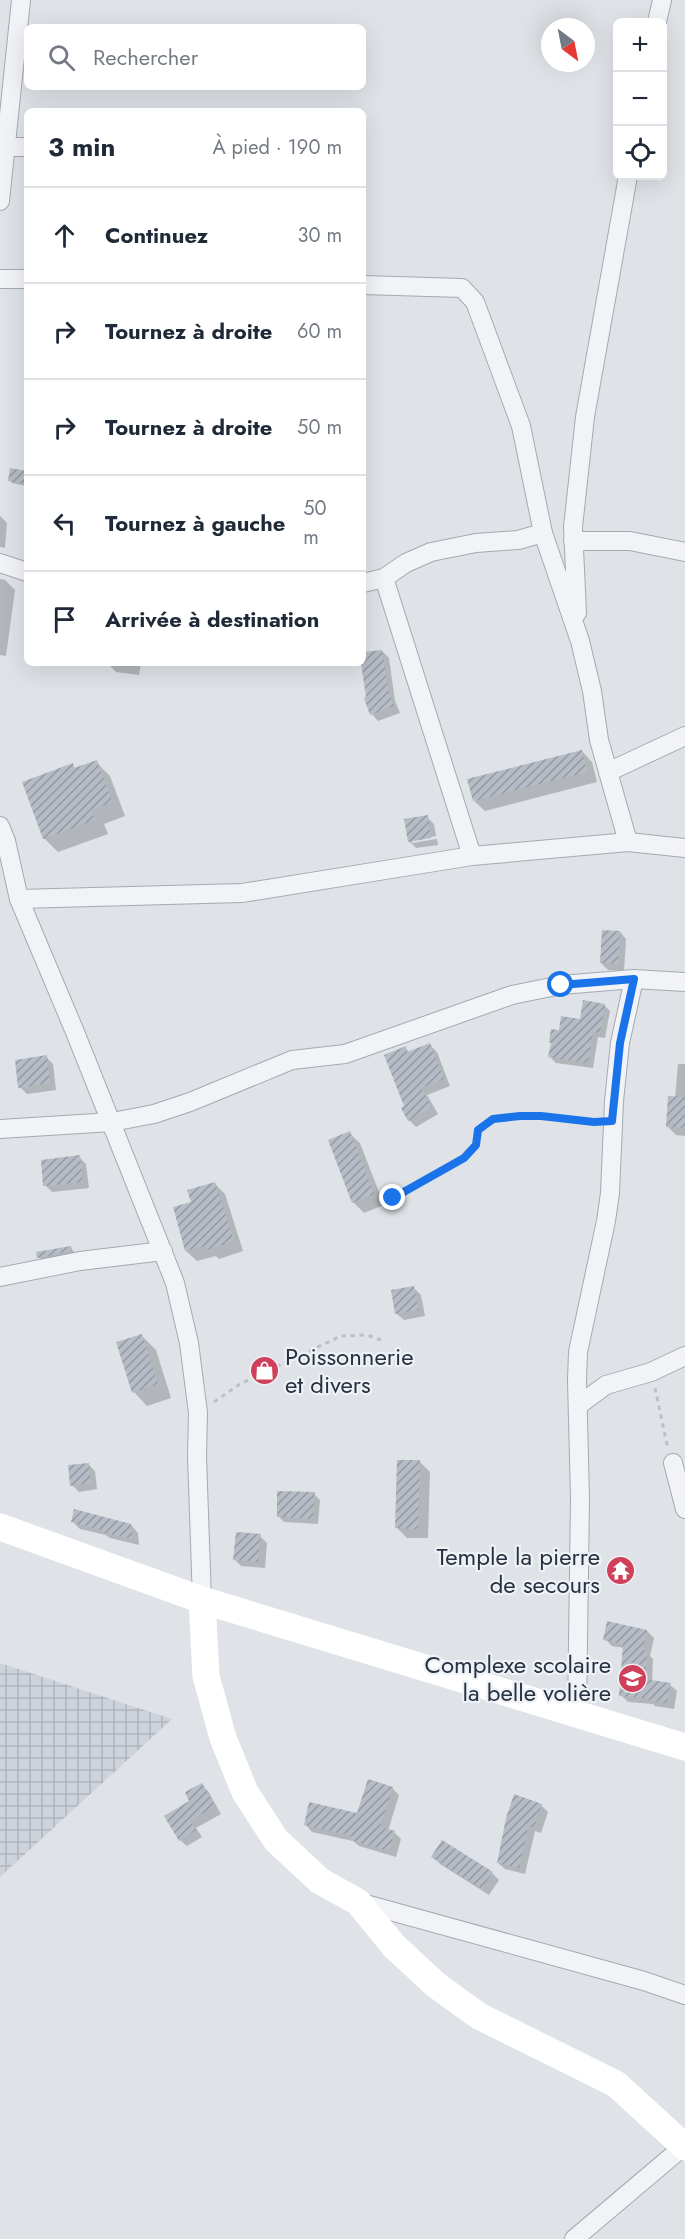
<!DOCTYPE html>
<html lang="fr">
<head>
<meta charset="utf-8">
<style>
	body { margin:0; font-family:Jost,sans-serif; background:#f6f6f7; color:#1f2937 }
	.controls { position:absolute; right:18px; top:18px; display:grid; overflow:hidden; border-radius:9px; box-shadow:0 6px 24px #0002 }
	.controls button { width:54px; height:54px; display:grid; place-items:center; padding:0; border:0; border-bottom:2px solid #e0e1e3; background:#fff; color:#1f2937; font:30px sans-serif }
	.compass { position:absolute; left:541px; top:18px; width:54px; height:54px; border-radius:50%; background:#fff; box-shadow:0 6px 24px #0002; rotate:148deg }
	.stop { position:absolute; width:18px; height:18px; margin:-14px; border:4px solid #1a73e8; border-radius:50%; background:#fff }
	.stop.end { background:#1a73e8; border-color:#fff; box-shadow:0 2px 6px #0008 }
	.list { margin:0; padding:0; list-style:none }
	h2 { display:flex; justify-content:space-between; align-items:center; height:78px; margin:0; padding:0 24px; font-size:26px }
	h2 small { font-size:20px; font-weight:400; color:#747a83 }
	.list li { display:grid; grid-template-columns:39px 1fr auto; gap:18px; align-items:center; box-sizing:border-box; height:96px; padding:0 24px; border-top:2px solid #e0e1e3 }
	.list b { display:block; font-size:22px; white-space:nowrap }
	.list em { font-size:20px; font-style:normal; color:#747a83 }
	.icon { flex:none; width:33px; height:33px; fill:none; stroke:currentColor; stroke-width:2; stroke-linecap:round; stroke-linejoin:round }
	.map { position:relative; flex:none; width:685px; height:2239px; overflow:hidden }
	.search { position:absolute; background:#fff; box-shadow:0 6px 24px #0002; left:24px; top:24px; width:342px; height:66px; display:flex; align-items:center; gap:15px; box-sizing:border-box; padding:0 21px; border-radius:9px; color:#747a83; font-size:22px }
	.panel { position:absolute; background:#fff; box-shadow:0 6px 24px #0002; left:24px; top:108px; width:342px; height:558px; border-radius:9px }
	.map>svg:first-child { display:block }
</style>
</head>
<body>
<div class="map">
<svg width="685" height="2239" viewBox="0 0 685 2239">
	<defs>
		<pattern id="industrial-grid" width="8" height="8" patternUnits="userSpaceOnUse" patternTransform="scale(1.5)"><rect width="8" height="8" fill="#cdd2db"/><path d="M0 4h8M4 0v8" fill="none" stroke="#b0b5bd"/></pattern>
		<pattern id="building-hatch" width="6" height="6" patternUnits="userSpaceOnUse" patternTransform="scale(1.5)"><rect width="6" height="6" fill="#b6bcc5"/><path d="M-1 1l2-2M0 6l6-6M5 7l2-2" fill="none" stroke="#9499a1"/></pattern>
	</defs>
	<rect width="100%" height="100%" fill="#dfe3e8"/>
	<!-- industrial -->
	<polygon fill="url(#industrial-grid)" points="0,1663 172,1719 0,1877"/>
	<!-- shadow -->
	<g fill="#0003">
		<polygon points="27,473 27,486 12,483 9,480"/>
		<polygon points="0,516 7,523 5,548 0,547"/>
		<polygon points="0,579 5,580 15,590 6,656 0,655"/>
		<polygon points="382,651 389,658 395,701 400,713 378,721 372,714 362,663 363,654"/>
		<polygon points="86,663 141,663 139,675 116,672 110,666"/>
		<polygon points="582,751 592,762 597,782 485,811 474,801"/>
		<polygon points="96,762 110,776 125,816 104,824 108,834 58,852 44,838 72,765 76,769"/>
		<polygon points="427,817 434,824 436,836 412,840 412,843 437,839 438,845 416,848 409,841"/>
		<polygon points="620,932 626,939 624,971 608,970 601,963"/>
		<polygon points="604,1005 610,1011 605,1038 598,1037 593,1068 556,1063 550,1057 581,1020"/>
		<polygon points="430,1045 437,1052 450,1086 427,1095 438,1114 416,1127 409,1120 405,1048 409,1052"/>
		<polygon points="46,1057 53,1064 56,1090 27,1094 20,1087"/>
		<polygon points="678,1064 685,1064 685,1136 676,1135 668,1127 675,1098"/>
		<polygon points="349,1133 360,1143 384,1205 364,1213 353,1202"/>
		<polygon points="79,1157 86,1164 89,1188 52,1192 45,1185"/>
		<polygon points="214,1183 225,1194 243,1251 219,1259 216,1256 197,1261 186,1251 193,1203"/>
		<polygon points="71,1247 75,1254 42,1260 39,1257"/>
		<polygon points="414,1288 421,1295 425,1316 404,1320 397,1314"/>
		<polygon points="142,1336 156,1350 171,1398 147,1406 134,1392"/>
		<polygon points="420,1462 430,1472 428,1538 407,1538 396,1527"/>
		<polygon points="88,1464 95,1471 97,1489 79,1492 72,1485"/>
		<polygon points="314,1494 320,1500 318,1524 284,1522 278,1516"/>
		<polygon points="73,1522 131,1525 138,1533 139,1545 110,1538 106,1535 80,1529"/>
		<polygon points="260,1536 267,1543 265,1568 241,1566 234,1559"/>
		<polygon points="647,1631 654,1638 650,1656 653,1659 652,1682 670,1685 677,1691 674,1709 655,1706 653,1704 628,1702 621,1695 624,1648 612,1646 605,1639"/>
		<polygon points="202,1785 208,1791 221,1814 196,1828 202,1837 187,1846 180,1840 192,1801"/>
		<polygon points="392,1788 399,1795 388,1831 394,1832 401,1839 396,1857 359,1846 353,1841 312,1832 306,1825 358,1814"/>
		<polygon points="541,1805 548,1812 541,1833 535,1831 525,1874 505,1869 498,1863"/>
		<polygon points="433,1857 492,1873 499,1880 489,1895 440,1864"/>
	</g>
	<!-- building -->
	<g fill="url(#building-hatch)">
		<polygon points="10,468 27,471 27,484 8,481"/>
		<polygon points="382,650 389,693 394,706 370,715 364,698 366,697 361,663 363,663 363,652"/>
		<polygon points="582,750 587,772 473,801 467,779"/>
		<polygon points="97,760 112,802 91,810 95,820 43,839 22,782 73,763 74,768"/>
		<polygon points="428,815 431,838 408,842 404,819"/>
		<polygon points="602,930 620,931 618,964 600,963"/>
		<polygon points="583,1000 605,1004 600,1033 593,1032 588,1063 548,1057 551,1043 549,1042 551,1029 559,1030 561,1016 580,1019"/>
		<polygon points="430,1043 444,1079 421,1088 432,1107 408,1121 401,1108 404,1106 384,1055 406,1046 407,1052"/>
		<polygon points="47,1055 50,1083 18,1088 15,1060"/>
		<polygon points="668,1096 685,1097 685,1128 666,1127"/>
		<polygon points="350,1131 374,1194 352,1203 328,1140"/>
		<polygon points="80,1155 83,1182 43,1186 41,1160"/>
		<polygon points="215,1182 234,1241 207,1250 206,1246 185,1251 173,1207 191,1202 187,1190"/>
		<polygon points="71,1246 72,1251 37,1258 36,1252"/>
		<polygon points="414,1286 419,1310 395,1314 391,1290"/>
		<polygon points="142,1334 158,1384 132,1393 116,1342"/>
		<polygon points="397,1460 420,1460 418,1529 395,1528"/>
		<polygon points="89,1463 91,1483 70,1486 68,1465"/>
		<polygon points="277,1491 315,1492 313,1519 277,1517"/>
		<polygon points="74,1509 131,1524 133,1539 101,1532 102,1530 71,1522"/>
		<polygon points="236,1532 261,1534 258,1562 233,1560"/>
		<polygon points="607,1621 647,1630 643,1650 647,1651 645,1679 671,1683 667,1703 647,1700 647,1698 619,1696 623,1644 603,1640"/>
		<polygon points="368,1779 393,1787 380,1827 395,1831 389,1851 350,1840 352,1836 304,1825 309,1802 357,1813"/>
		<polygon points="202,1783 215,1806 190,1821 196,1830 179,1841 164,1816 189,1801 185,1792"/>
		<polygon points="514,1794 542,1804 534,1827 528,1826 519,1868 497,1863 506,1818"/>
		<polygon points="442,1840 493,1872 482,1889 431,1857"/>
	</g>
	<g fill="none" stroke-linecap="round" stroke-linejoin="round">
		<defs>
			<g id="street">
				<polyline points="657,22 662,0"/>
				<polyline points="6,147 27,147"/>
				<polyline points="0,201 21,0"/>
				<polyline points="0,279 27,279"/>
				<polyline points="363,285 462,288 475,302 521,426 543,533 580,641 592,691 599,740 628,842"/>
				<polyline points="573,541 630,541 685,552"/>
				<polyline points="0,563 27,572"/>
				<polyline points="384,578 472,856"/>
				<polyline points="363,583 384,578 406,563 431,552 476,543 518,540 543,533"/>
				<polyline points="577,613 573,527 585,417 628,176"/>
				<polyline points="608,772 685,736"/>
				<polyline points="0,826 6,841 19,899 75,1032 175,1283 189,1343 198,1413 197,1456 202,1600"/>
				<polyline points="19,899 242,893 472,856 628,842 685,848"/>
				<polyline points="0,1129 112,1122 154,1114 190,1102 292,1060 345,1054 512,995 561,985 634,979 685,982"/>
				<polyline points="0,1277 80,1261 163,1251"/>
				<polyline points="579,1405 606,1385 651,1372 685,1356"/>
				<polyline points="673,1463 685,1509"/>
				<polyline points="577,1714 580,1498 577,1380 578,1352 606,1221 610,1193 614,1101 620,1043 634,979"/>
				<polyline points="358,1902 644,1981 685,1995"/>
				<polyline points="574,2239 684,2146"/>
			</g>
		</defs>
		<!-- street casing -->
		<use href="#street" stroke="#a4aab2" stroke-width="20"/>
		<!-- path -->
		<g stroke="#bcc1c7" stroke-width="3" stroke-dasharray="4.5 4.5" stroke-linecap="butt">
			<polyline points="393,1198 464,1158 475,1145 478,1130 493,1118 520,1116 541,1116 596,1122"/>
			<polyline points="655,1388 668,1449"/>
			<polyline points="214,1402 240,1384 341,1336 367,1335 381,1340"/>
		</g>
		<!-- street -->
		<use href="#street" stroke="#f1f3f7" stroke-width="18"/>
		<!-- secondary -->
		<g stroke="#fff" stroke-width="27">
			<polyline points="0,1527 202,1600 685,1747"/>
			<polyline points="202,1600 206,1676 223,1738 245,1792 276,1840 320,1881 358,1902 394,1946 436,1985 479,2016 616,2084 685,2147"/>
		</g>
	</g>
	<g fill="none" stroke-linecap="round" stroke-linejoin="round">
		<!-- route -->
		<polyline stroke="#1a73e8" stroke-width="8" points="393,1198 464,1158 476,1145 478,1130 493,1119 520,1116 541,1116 594,1122 612,1121 620,1043 634,979 561,985"/>
	</g>
	<!-- icons -->
	<defs>
		<symbol id="shop-disc" viewBox="-11 -11 22 22"><circle r="9.5" fill="#d1405b" stroke="#eef2f6"/><path d="M-5-2.5h2.3a2.7 3.5 0 0 1 5.4 0H5L5.5 6h-11ZM-1.5-2.5h3a1.5 2.3 0 0 0-3 0Z" fill="#fff"/></symbol>
		<symbol id="temple-disc" viewBox="-11 -11 22 22"><circle r="9.5" fill="#d1405b" stroke="#eef2f6"/><path d="M0-6L5-2H3V0L6.5 2.5H4V6H1.5V3h-3V6H-4V2.5H-6.5L-3 0V-2H-5Z" fill="#fff"/></symbol>
		<symbol id="school-disc" viewBox="-11 -11 22 22"><circle r="9.5" fill="#d1405b" stroke="#eef2f6"/><path d="M0-5L7-2L0 1L-7-2ZM-4 1L0 2.5L4 1V4Q0 6-4 4Z" fill="#fff"/></symbol>
	</defs>
	<g fill-rule="evenodd">
		<use href="#shop-disc" x="248" y="1354" width="33" height="33"/>
		<use href="#temple-disc" x="604" y="1554" width="33" height="33"/>
		<use href="#school-disc" x="616" y="1662" width="33" height="33"/>
	</g>
	<g text-anchor="middle" dominant-baseline="central" stroke-width="4.5" stroke-linejoin="round" paint-order="stroke">
		<!-- poi labels -->
		<g font-size="24" fill="#273140" stroke="#eef2f6" text-anchor="end">
			<text x="285" y="1356" text-anchor="start">Poissonnerie<tspan x="285" dy="28">et divers</tspan></text>
			<text x="600" y="1556">Temple la pierre<tspan x="600" dy="28">de secours</tspan></text>
			<text x="611" y="1664">Complexe scolaire<tspan x="611" dy="28">la belle volière</tspan></text>
		</g>
	</g>
</svg>
<div class="controls">
<button>+</button>
<button>−</button>
<button><svg class="icon" aria-label="locate" viewBox="0 0 24 24"><circle cx="12" cy="12" r="6"/><path d="M12 2v4M12 18v4M2 12h4M18 12h4"/></svg></button>
</div>
<svg class="compass" viewBox="-18 -18 36 36"><path d="M0-13l5 13h-10z" fill="#e53935"/><path d="M0 13l5-13h-10z" fill="#747a83"/></svg>
<div class="stop" style="left:561px;top:985px"></div>
<div class="stop end" style="left:393px;top:1198px"></div>
<div class="search"><svg class="icon" aria-label="search" viewBox="0 0 24 24"><circle cx="10" cy="10" r="6"/><path d="M15 15l6 6"/></svg>Rechercher</div>
<section class="panel">
<h2>3 min<small>À pied · 190 m</small></h2>
<ul class="list">
<li><svg class="icon" aria-label="ahead" viewBox="0 0 24 24"><path d="M12 20V5M6 11l6-6 6 6"/></svg><div><b>Continuez</b></div><em>30 m</em></li>
<li><svg class="icon" aria-label="right" viewBox="0 0 24 24"><path d="M7 20v-9h11M14 6l5 5-5 5"/></svg><div><b>Tournez à droite</b></div><em>60 m</em></li>
<li><svg class="icon" aria-label="right" viewBox="0 0 24 24"><path d="M7 20v-9h11M14 6l5 5-5 5"/></svg><div><b>Tournez à droite</b></div><em>50 m</em></li>
<li><svg class="icon" aria-label="left" viewBox="0 0 24 24"><path d="M17 20v-9H6M10 6l-5 5 5 5"/></svg><div><b>Tournez à gauche</b></div><em>50 m</em></li>
<li><svg class="icon" aria-label="arrive" viewBox="0 0 24 24"><path d="M6 21V4h12l-3 4 3 4H6"/></svg><div><b>Arrivée à destination</b></div></li>
</ul>
</section>
</div>
</body>
</html>
